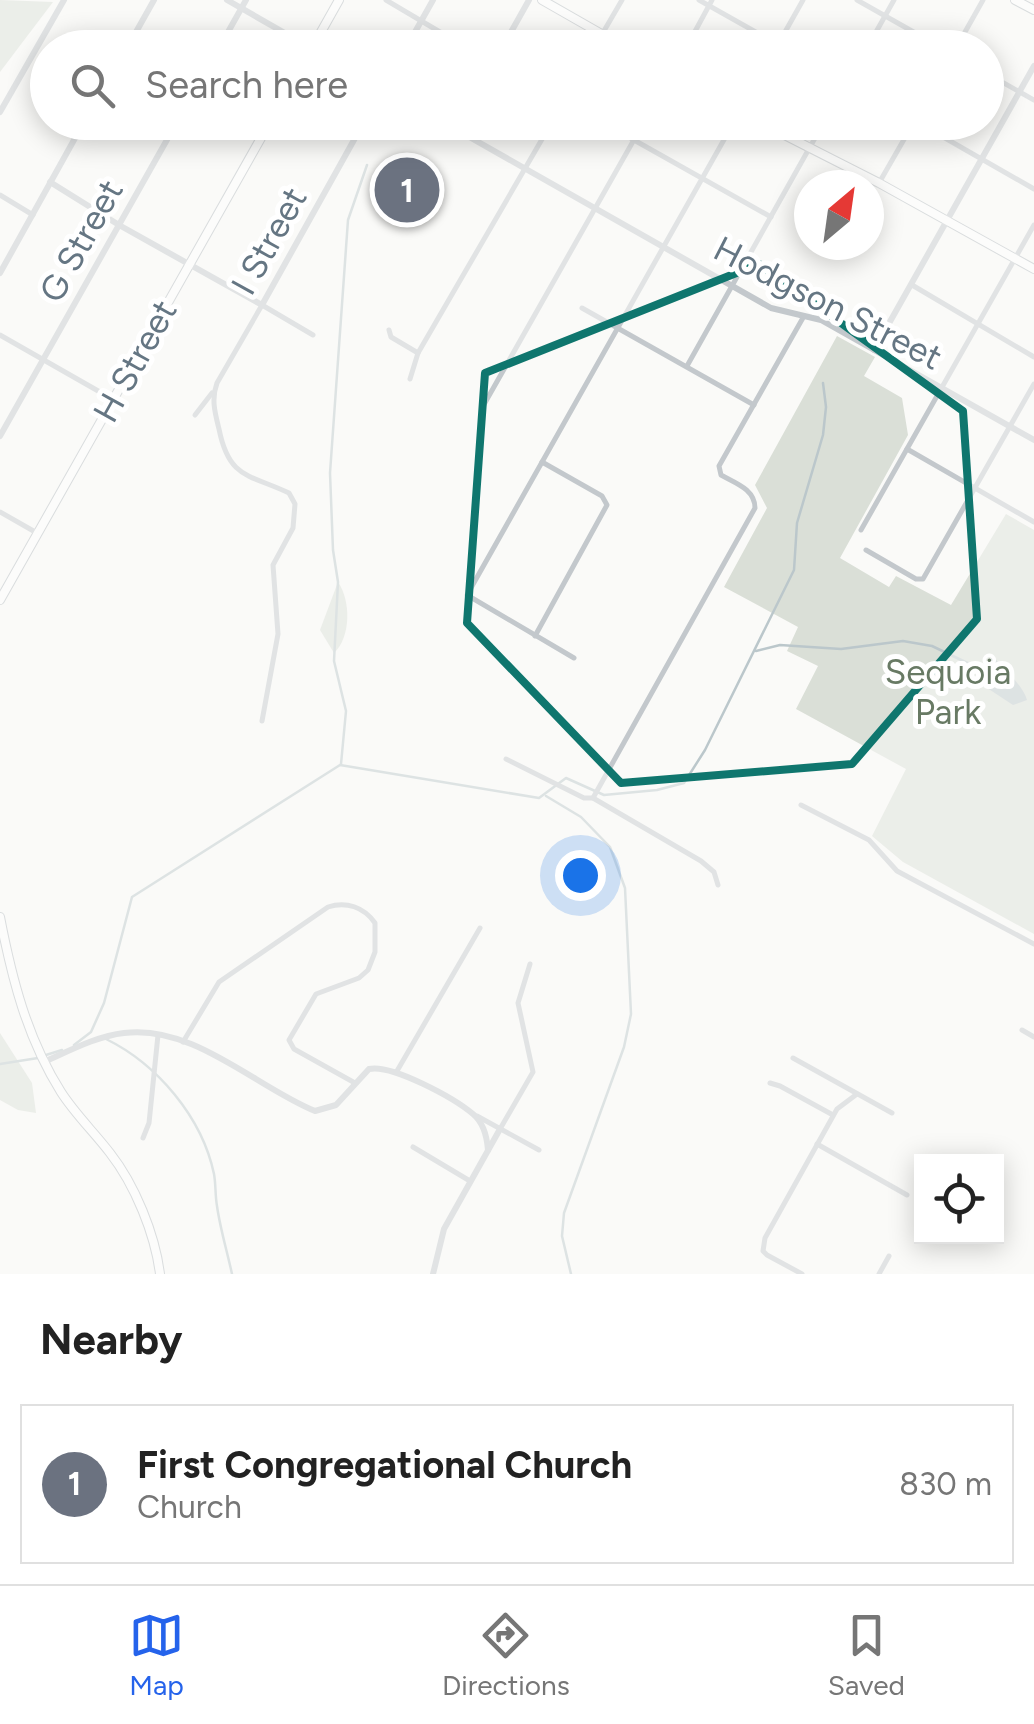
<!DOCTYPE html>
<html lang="en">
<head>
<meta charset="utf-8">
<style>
	body { margin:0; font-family:Figtree,sans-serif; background:#f2f2f2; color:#222 }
	.controls { position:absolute; right:30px; bottom:30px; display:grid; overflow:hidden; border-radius:0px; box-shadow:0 5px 25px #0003 }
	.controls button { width:90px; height:90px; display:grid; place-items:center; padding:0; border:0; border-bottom:2px solid #e0e0e0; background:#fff; color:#222; font:50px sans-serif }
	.compass { position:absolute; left:794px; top:170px; width:90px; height:90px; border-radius:50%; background:#fff; box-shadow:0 5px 25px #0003; rotate:29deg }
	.you { position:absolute; left:580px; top:875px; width:35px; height:35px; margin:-25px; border:8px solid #fff; border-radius:50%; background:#1a73e8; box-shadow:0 0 0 15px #1a73e833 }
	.badge { display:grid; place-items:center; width:65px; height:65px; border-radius:50%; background:#2563eb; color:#fff; font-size:32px; font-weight:700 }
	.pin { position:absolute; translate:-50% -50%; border:5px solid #fff; box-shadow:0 2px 10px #0006 }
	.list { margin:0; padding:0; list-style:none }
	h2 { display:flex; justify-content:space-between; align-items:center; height:130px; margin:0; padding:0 40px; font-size:42px }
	h2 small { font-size:32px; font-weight:400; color:#767676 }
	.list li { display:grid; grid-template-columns:65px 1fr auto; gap:30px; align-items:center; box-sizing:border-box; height:160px; margin:0 20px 20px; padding:0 20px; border:2px solid #e0e0e0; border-radius:0px }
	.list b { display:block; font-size:38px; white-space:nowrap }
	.list p { margin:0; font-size:32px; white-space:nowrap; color:#767676 }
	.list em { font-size:32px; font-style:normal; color:#767676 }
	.icon { flex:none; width:55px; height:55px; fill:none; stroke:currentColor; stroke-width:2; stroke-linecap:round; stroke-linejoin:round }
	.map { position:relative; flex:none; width:1034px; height:1274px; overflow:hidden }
	.search { position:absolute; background:#fff; box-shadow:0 5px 25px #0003; left:30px; right:30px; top:30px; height:110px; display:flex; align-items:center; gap:25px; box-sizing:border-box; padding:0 35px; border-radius:55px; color:#767676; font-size:38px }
	.sheet { height:310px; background:#fff }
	nav { display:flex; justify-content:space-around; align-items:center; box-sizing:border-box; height:140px; border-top:2px solid #e0e0e0; background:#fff; font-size:28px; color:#767676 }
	nav a { display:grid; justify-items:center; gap:5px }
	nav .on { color:#2563eb }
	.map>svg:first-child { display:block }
</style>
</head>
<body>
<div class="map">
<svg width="1034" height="1274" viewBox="0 0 1034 1274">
	<rect width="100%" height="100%" fill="#fafaf8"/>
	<!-- green -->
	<g fill="#dadfd7">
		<polygon points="0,0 53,2 0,72"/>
		<polygon points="837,336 875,357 864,376 902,398 908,435 840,558 889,587 896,576 951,605 1006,514 1034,530 1034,934 903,862 872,836 906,769 796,709 818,666 787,651 798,627 724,587 767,508 755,485"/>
		<path d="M338 582C351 601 351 637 334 653L320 630Z"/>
		<polygon points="0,1033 32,1083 36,1113 18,1110 0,1100"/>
	</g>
	<!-- water -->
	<path fill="#bbc7cb" d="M993 656C1004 670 1023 685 1027 700L1013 705 975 680Z"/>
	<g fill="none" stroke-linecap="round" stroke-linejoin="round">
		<!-- stream -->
		<g stroke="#bbc7cb" stroke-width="2.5">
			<polyline points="756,651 780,645 841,649 903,641 932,646 980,669"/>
			<polyline points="341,764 346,711 334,661 338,582 333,550 330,473 348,220 367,165"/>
			<polyline points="546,796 581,817 610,847 625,888 631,1014 624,1047 564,1213 562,1236 571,1274"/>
			<path d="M106 1039C157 1064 202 1117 214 1174 216 1185 215 1195 217 1206 220 1228 227 1251 232 1274"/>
			<polyline points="74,1045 91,1032 104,1003 132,897 340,765 539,798 566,778 604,795 657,790 684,783 705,750 794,570 797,523 823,435 826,407 823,383"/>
			<polyline points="46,1055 62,1050"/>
			<polyline points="0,1064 38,1058"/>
		</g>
		<defs>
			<g id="secondary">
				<polyline points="542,0 626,48"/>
				<polyline points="1015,0 1034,10"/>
				<polyline points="312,48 339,0"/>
				<polyline points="759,122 879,183 1034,269"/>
				<polyline points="0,600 270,122"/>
				<path d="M0 917C12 979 27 1038 61 1092 75 1114 94 1132 110 1153 135 1185 155 1234 160 1274"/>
			</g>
		</defs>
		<!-- secondary casing -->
		<use href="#secondary" stroke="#b3babf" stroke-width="10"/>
		<!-- minor -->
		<g stroke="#c3c8cc" stroke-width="5">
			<polyline points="386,0 467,48"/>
			<polyline points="699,0 784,48"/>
			<polyline points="857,0 942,48"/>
			<polyline points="594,48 622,0"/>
			<polyline points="686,48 712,0"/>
			<polyline points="776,48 803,0"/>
			<polyline points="867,48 894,0"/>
			<polyline points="956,48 983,0"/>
			<polyline points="986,73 1034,100"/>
			<polyline points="602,122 771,217"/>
			<polyline points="917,122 1034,189"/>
			<polyline points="879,183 914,122"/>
			<polyline points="0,195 33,215"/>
			<polyline points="912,285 1034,357"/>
			<polyline points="582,308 754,405"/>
			<polyline points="389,330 391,337 418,353"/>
			<polyline points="0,335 114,400"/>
			<polyline points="687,366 824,122"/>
			<polyline points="410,379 418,353 552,122"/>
			<polyline points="482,408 644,122"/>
			<polyline points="195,415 212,393"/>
			<polyline points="907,449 1034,522"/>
			<polyline points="0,512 37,533"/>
			<polyline points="861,530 1034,225"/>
			<polyline points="866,550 916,579 923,579 1034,384"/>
			<polyline points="535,636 607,505 602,496 542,462"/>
			<polyline points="574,658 467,595 734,122"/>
			<path d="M262 721 278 634 273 565 293 528 295 504 289 493C249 474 229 479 219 429 215 413 211 399 217 383L262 305 313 335"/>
			<polyline points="506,759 584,798 593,798 701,861 714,872 718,885"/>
			<path d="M593 798 755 508C755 489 735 483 721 475L719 466 804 316"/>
			<polyline points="801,805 869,840 897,871 1034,944"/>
			<polyline points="1022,1030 1034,1037"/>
			<path d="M183 1042 219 982 328 907C346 901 364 907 375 923V952L368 970 359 978 316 994 289 1040 294 1049 355 1083"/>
			<polyline points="793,1058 892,1113"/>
			<polyline points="397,1071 480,928"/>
			<polyline points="770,1083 780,1086 833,1115"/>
			<polyline points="477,1116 539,1150"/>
			<polyline points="500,1129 533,1072 518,1003 530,964"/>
			<polyline points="143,1138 149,1123 158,1035"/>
			<polyline points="817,1144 907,1195"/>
			<polyline points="413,1147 470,1181"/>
			<polyline points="802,1274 767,1255 763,1251 765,1238 837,1109 857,1094"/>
			<polyline points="879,1274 889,1256"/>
		</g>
		<!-- tertiary -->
		<g stroke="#c3c8cc" stroke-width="6">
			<polyline points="227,0 311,48"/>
			<polyline points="127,48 154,0"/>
			<polyline points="219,48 246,0"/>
			<polyline points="406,48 433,0"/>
			<polyline points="502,48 529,0"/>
			<polyline points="0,112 64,0"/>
			<polyline points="443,122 771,308 821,320 1034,440"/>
			<polyline points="50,182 119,225 262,305 364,122"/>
			<polyline points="0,273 84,122"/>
			<polyline points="874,350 1034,66"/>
			<polyline points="0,436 177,122"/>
			<path d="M44 1062C69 1051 97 1036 124 1033 193 1024 256 1087 315 1111L336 1105 369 1069C392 1064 454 1098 473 1114 484 1123 487 1137 488 1150"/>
			<polyline points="433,1274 444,1229 500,1129"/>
		</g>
		<!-- secondary -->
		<use href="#secondary" stroke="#fff" stroke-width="8"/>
	</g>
	<!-- marked area -->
	<path d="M0 0H1034V1274H0ZM759 264 963 411 977 619 852 764 621 783 467 623 485 373Z" fill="#fafaf8" fill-opacity=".55" fill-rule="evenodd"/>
	<path fill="none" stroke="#0f766e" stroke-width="8" stroke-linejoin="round" d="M759 264 963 411 977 619 852 764 621 783 467 623 485 373Z"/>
	<g text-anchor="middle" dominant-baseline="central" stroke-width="10" stroke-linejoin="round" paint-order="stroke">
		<!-- street labels -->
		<g font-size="35" fill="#657683" stroke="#fff">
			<text transform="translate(81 241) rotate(-61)">G Street</text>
			<text transform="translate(269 241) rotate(-61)">I Street</text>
			<text transform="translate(828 303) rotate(27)">Hodgson Street</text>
			<text transform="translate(135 361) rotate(-61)">H Street</text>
		</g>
		<!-- park labels -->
		<g font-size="35" fill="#687a64" stroke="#fff">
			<text x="948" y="672">Sequoia<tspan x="948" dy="40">Park</tspan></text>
		</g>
	</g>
</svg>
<div class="controls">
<button><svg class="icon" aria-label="locate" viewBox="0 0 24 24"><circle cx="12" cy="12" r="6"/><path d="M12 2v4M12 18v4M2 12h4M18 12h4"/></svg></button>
</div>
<svg class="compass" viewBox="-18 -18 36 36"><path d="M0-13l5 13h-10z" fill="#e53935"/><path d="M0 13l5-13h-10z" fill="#767676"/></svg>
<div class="you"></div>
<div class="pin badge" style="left:407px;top:190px;background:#6b7280">1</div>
<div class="search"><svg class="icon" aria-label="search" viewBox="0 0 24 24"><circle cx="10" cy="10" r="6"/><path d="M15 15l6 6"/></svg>Search here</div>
</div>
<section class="sheet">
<h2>Nearby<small></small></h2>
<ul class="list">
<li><span class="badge" style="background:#6b7280">1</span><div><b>First Congregational Church</b><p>Church</p></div><em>830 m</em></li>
</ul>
</section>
<nav>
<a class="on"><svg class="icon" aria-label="map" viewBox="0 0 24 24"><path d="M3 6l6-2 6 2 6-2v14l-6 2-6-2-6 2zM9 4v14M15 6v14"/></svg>Map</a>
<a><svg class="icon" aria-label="directions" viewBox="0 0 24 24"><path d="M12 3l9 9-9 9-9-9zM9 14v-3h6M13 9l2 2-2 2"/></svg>Directions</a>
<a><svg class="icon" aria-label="saved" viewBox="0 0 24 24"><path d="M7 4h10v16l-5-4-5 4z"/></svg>Saved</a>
</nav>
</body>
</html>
